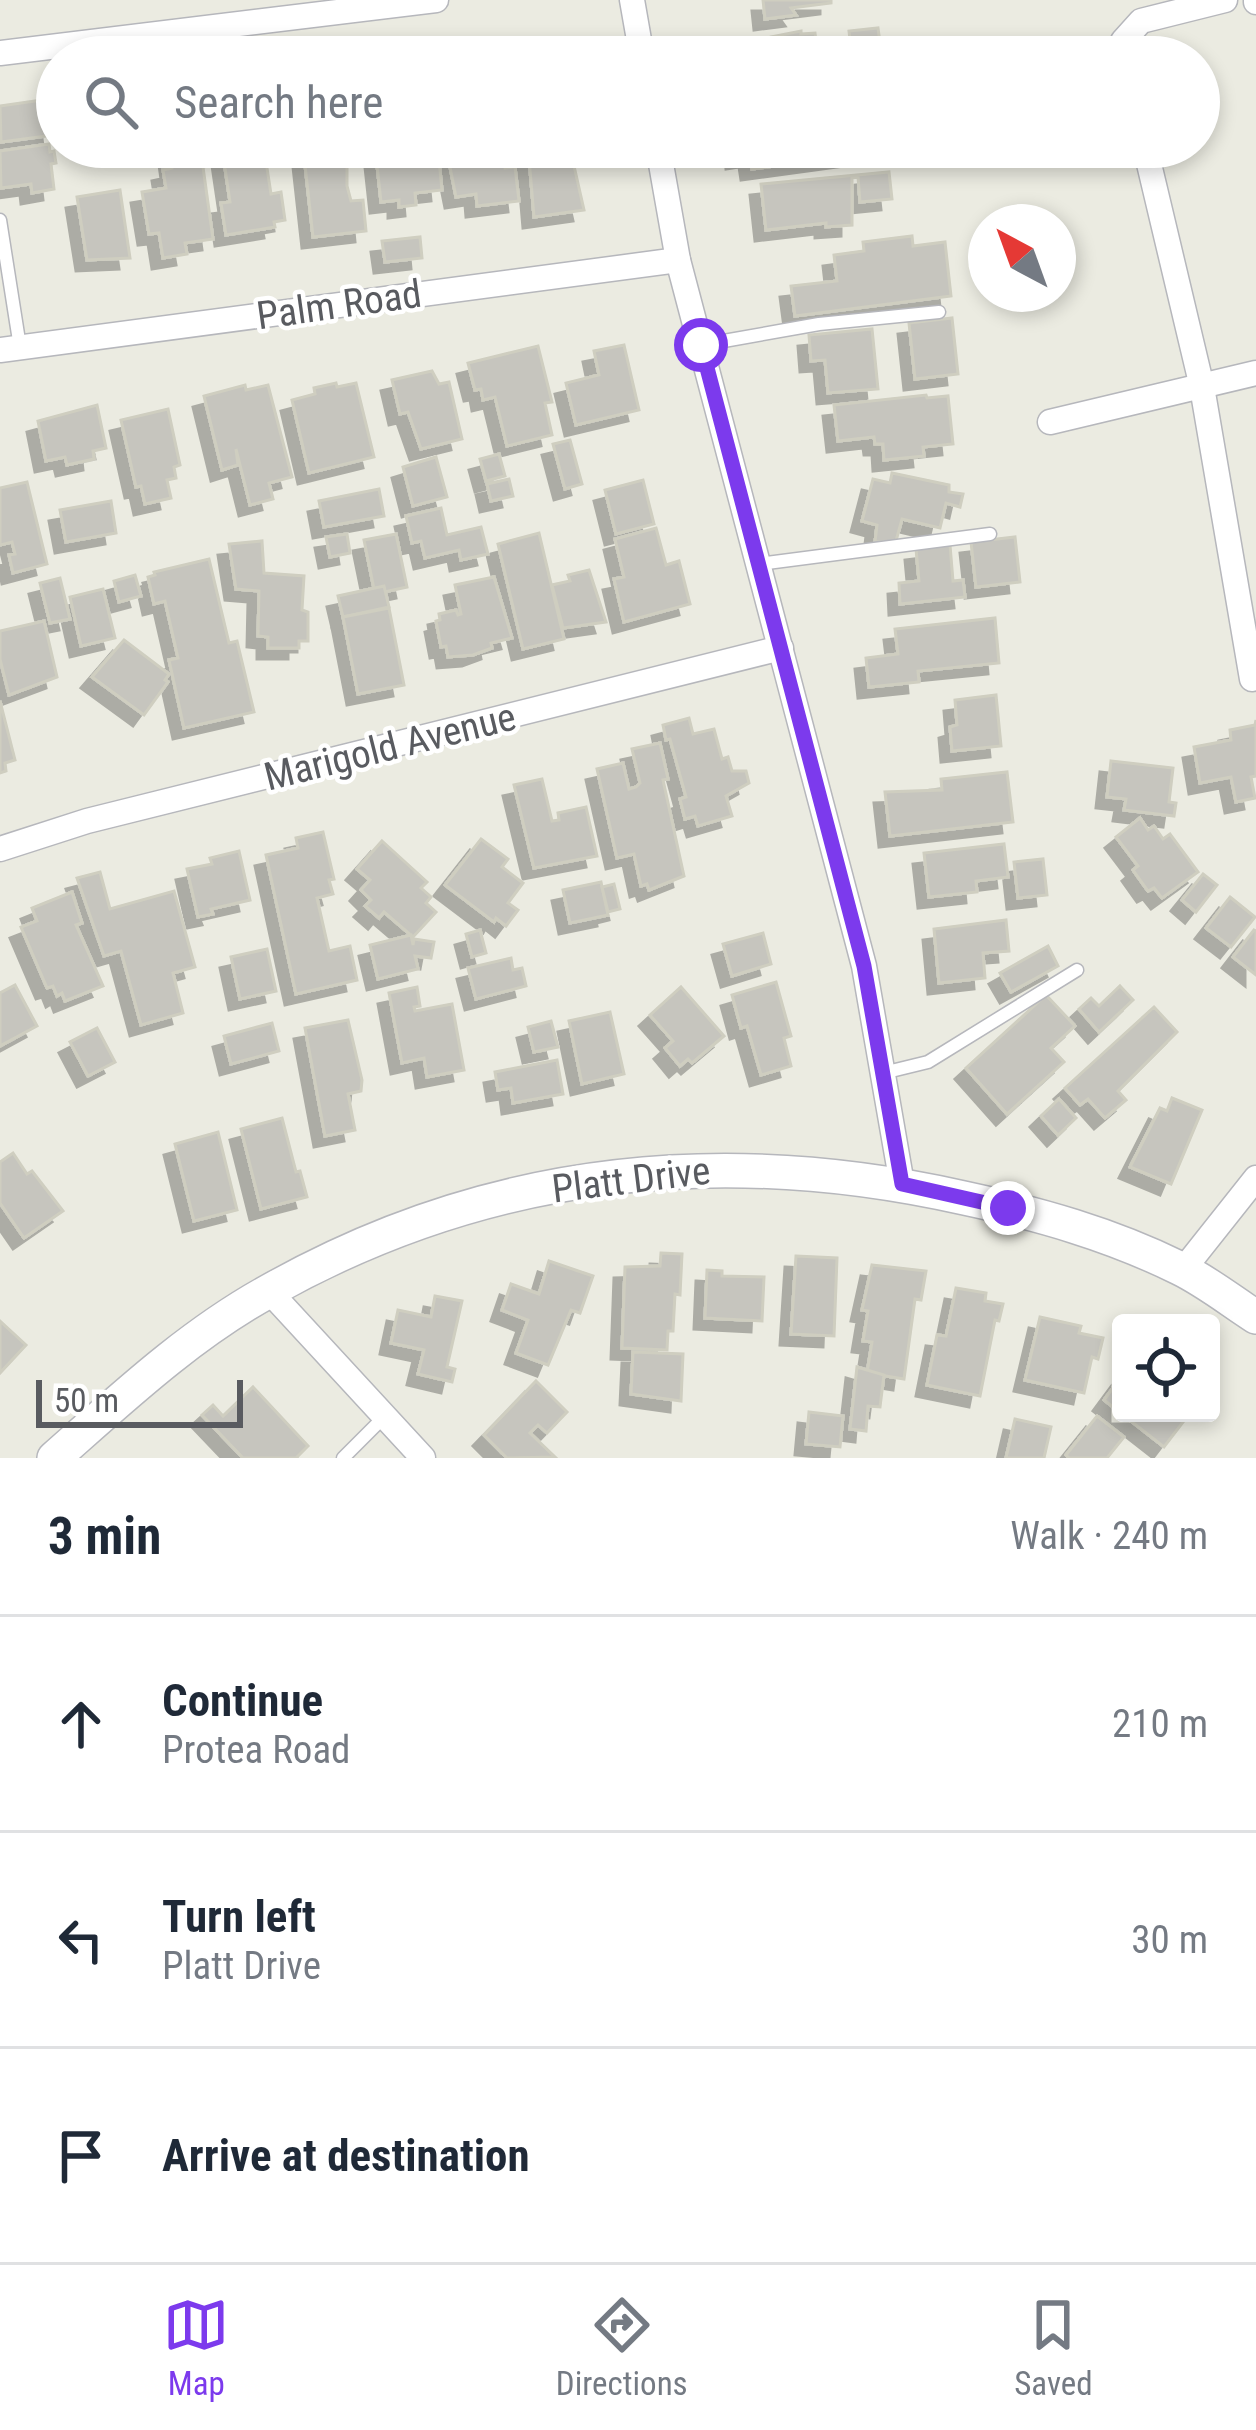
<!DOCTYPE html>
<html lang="en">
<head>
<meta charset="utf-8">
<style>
	body { margin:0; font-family:"Roboto Condensed",sans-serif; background:#f6f6f7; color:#1f2937 }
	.controls { position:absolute; right:36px; bottom:36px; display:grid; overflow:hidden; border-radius:12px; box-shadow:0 6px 18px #0003 }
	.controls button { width:108px; height:108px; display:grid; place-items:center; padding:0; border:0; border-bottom:3px solid #e0e1e3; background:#fff; color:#1f2937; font:60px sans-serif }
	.compass { position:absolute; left:968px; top:204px; width:108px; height:108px; border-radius:50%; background:#fff; box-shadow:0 6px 18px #0003; rotate:319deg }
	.scale { position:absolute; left:36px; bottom:30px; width:207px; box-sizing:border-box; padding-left:12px; border:6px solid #595b60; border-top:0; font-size:33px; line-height:42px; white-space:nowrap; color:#595b60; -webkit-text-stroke:9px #fff; paint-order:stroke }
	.stop { position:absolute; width:36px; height:36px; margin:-27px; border:9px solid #7c3aed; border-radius:50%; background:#fff }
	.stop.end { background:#7c3aed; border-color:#fff; box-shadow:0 3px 12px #0008 }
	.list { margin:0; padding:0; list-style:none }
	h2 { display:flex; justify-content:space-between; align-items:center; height:156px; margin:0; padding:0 48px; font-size:51px }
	h2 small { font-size:39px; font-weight:400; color:#747a83 }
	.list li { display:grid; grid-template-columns:78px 1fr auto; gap:36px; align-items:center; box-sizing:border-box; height:216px; padding:0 48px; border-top:3px solid #e0e1e3 }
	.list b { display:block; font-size:45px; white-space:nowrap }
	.list p { margin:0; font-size:39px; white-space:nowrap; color:#747a83 }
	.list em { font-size:39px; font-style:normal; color:#747a83 }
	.icon { flex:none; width:66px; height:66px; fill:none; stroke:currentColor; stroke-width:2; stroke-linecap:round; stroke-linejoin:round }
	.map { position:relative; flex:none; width:1256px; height:1458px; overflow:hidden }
	.search { position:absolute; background:#fff; box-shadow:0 6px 18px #0003; left:36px; right:36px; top:36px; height:132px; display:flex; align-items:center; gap:30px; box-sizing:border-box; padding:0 42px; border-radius:66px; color:#747a83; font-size:45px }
	.sheet { height:804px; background:#fff }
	nav { display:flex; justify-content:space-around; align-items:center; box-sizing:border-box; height:168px; border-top:3px solid #e0e1e3; background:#fff; font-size:33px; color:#747a83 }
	nav a { display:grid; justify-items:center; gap:6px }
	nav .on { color:#7c3aed }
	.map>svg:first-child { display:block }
</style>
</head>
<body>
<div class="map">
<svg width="1256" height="1458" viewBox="0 0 1256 1458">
	<defs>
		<filter id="shadow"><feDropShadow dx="-11" dy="11" stdDeviation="0" flood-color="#0004"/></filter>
	</defs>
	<rect width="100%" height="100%" fill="#ebebe1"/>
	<!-- building -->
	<g fill="#c6c5be" stroke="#cfcec0" stroke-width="3" filter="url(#shadow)">
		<polygon points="763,0 831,0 831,3 791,8 796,15 765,19"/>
		<polygon points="878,28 882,57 852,57 849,31"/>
		<polygon points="801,31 801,34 815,33 818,57 766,57 766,52 772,51 771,37"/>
		<polygon points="49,99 54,135 1,142 0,106"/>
		<polygon points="49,144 50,152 54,151 56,163 51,164 54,189 32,193 31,184 1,188 0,151"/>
		<polygon points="169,147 211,147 214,165 203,167 213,239 185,243 187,254 163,258 159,233 149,234 142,192 166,188 163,170 172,168"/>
		<polygon points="259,147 260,156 265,155 271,194 281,192 285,220 274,222 275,227 226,235 221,203 230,202 222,148"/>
		<polygon points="303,147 347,147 347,186 351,201 363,200 366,231 313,237"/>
		<polygon points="375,147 438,150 442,190 415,193 416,205 399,207 399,200 381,202"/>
		<polygon points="446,147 502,147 505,168 515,167 519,201 477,206 476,194 456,197"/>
		<polygon points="528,147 574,147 572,157 584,210 534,217"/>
		<polygon points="736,147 869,147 870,153 752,169 750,156 737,158"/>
		<polygon points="889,172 892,199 860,202 858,177 852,178 852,225 826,227 826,223 766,230 761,184"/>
		<polygon points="120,190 130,258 87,260 77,197"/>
		<polygon points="912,236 913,246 945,242 951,296 795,316 791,286 837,281 834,255 864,251 863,242"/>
		<polygon points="420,237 422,258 385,262 382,241"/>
		<polygon points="952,318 958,374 915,379 909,323"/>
		<polygon points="872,329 878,389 828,393 825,360 811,361 809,335"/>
		<polygon points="624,345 639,410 576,425 566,383 599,375 594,351"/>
		<polygon points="538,346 552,402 545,403 552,435 507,446 495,397 483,400 481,389 475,390 468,363"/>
		<polygon points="432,371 439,384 449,382 462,439 421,449 408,412 400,414 392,380"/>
		<polygon points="336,383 337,387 356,383 374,457 309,473 292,400 315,394 314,388"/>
		<polygon points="245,385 246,390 268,385 292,477 269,483 273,499 250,505 236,449 238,465 222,470 204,396"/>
		<polygon points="926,395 927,398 948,396 953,444 923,447 924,456 884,460 883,444 875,444 874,437 838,441 834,405"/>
		<polygon points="97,405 106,448 93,451 94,459 67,465 65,457 46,461 38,421"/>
		<polygon points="168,409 180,465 174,467 176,478 167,480 171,498 145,504 141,486 136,487 121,420"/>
		<polygon points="570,440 582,484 565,489 553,444"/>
		<polygon points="499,454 505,476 486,481 480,459"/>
		<polygon points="436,457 447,497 413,506 403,467"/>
		<polygon points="892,473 949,485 949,492 963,494 960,507 946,503 940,528 902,519 896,541 875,542 877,525 862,521 873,479 890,483"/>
		<polygon points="509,479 513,496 491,501 487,484"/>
		<polygon points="643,480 654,524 616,534 605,490"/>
		<polygon points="27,482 47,564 13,573 9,555 15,554 12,542 0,545 0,488"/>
		<polygon points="379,489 384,516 324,527 319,501"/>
		<polygon points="111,501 116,533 66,542 60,510"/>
		<polygon points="441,508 447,535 481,527 488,554 461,560 459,550 425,558 421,541 412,543 406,516"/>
		<polygon points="656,528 666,565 679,561 690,604 624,622 614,579 624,577 615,539"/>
		<polygon points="539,533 564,639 523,649 498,544"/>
		<polygon points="347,534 350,553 330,557 326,537"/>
		<polygon points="396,534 407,587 375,594 364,540"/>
		<polygon points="1015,537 1020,582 976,587 971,542"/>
		<polygon points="262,541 264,573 304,576 302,610 308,612 308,641 299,641 299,648 268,648 268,637 258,636 259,591 236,589 229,544"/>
		<polygon points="950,545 953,581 963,580 965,597 900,604 899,583 919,581 916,549"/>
		<polygon points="209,559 229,643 237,641 254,712 184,728 169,660 178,658 165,601 154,604 148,577 155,575 154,572"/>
		<polygon points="589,570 606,622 563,628 552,585 570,581 568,575"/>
		<polygon points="135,575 141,596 119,602 114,581"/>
		<polygon points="494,577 512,638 491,643 492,648 473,655 448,657 446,646 441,647 436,621 440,620 439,614 456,610 458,615 461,614 455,585"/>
		<polygon points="60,578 70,619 50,623 40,583"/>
		<polygon points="384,586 389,607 343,617 338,596"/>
		<polygon points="103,589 115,638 81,646 70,597"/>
		<polygon points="389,608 404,685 358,694 343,617"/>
		<polygon points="995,618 999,663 918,671 919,682 869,687 866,658 898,654 895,629"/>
		<polygon points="44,621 57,677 9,695 0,659 0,631"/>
		<polygon points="124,640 169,674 165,680 168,682 144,715 92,677"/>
		<polygon points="996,695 1001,746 952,751 950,727 957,725 955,700"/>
		<polygon points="0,701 15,760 5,763 6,771 0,773"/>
		<polygon points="689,718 693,734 714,729 722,759 728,757 732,771 746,771 749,783 726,796 732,816 698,826 695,816 685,819 680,799 686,797 670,739 666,740 663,725"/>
		<polygon points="1256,720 1256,776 1251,777 1255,798 1236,802 1231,777 1200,783 1194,747 1231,740 1230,730 1255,725"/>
		<polygon points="660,743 668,779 663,780 684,876 649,890 647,884 641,886 634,854 617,858 597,769 623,763 629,789 636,787 640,783 632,749"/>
		<polygon points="1111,761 1173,768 1169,802 1176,803 1174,816 1124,810 1126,799 1107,797"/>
		<polygon points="1007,772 1013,822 890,836 885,792 942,790 941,779"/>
		<polygon points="542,779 552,821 559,820 558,813 586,807 597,856 534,868 514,785"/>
		<polygon points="1140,818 1148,830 1154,826 1163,839 1170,834 1198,872 1162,898 1154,888 1148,891 1133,870 1138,866 1116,837"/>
		<polygon points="323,832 334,879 329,880 333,894 317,898 329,951 350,946 357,980 296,994 266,855 298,848 296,838"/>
		<polygon points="481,839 508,859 502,867 523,883 508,903 518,910 506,926 496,918 494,922 445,885"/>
		<polygon points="382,841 427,882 421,888 431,897 426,903 436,912 413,937 384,912 379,918 365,906 371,900 361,890 370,880 357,869"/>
		<polygon points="1004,844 1008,877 976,881 977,892 929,897 924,853"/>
		<polygon points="239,851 250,900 211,909 213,914 198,917 187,869 212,864 210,858"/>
		<polygon points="1043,859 1047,895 1018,898 1014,862"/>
		<polygon points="100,872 110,909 174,891 195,967 173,973 183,1013 141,1025 121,951 104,956 77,878"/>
		<polygon points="1203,874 1217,885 1196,912 1182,900"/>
		<polygon points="601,882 608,915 570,923 563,890"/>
		<polygon points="614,884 620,909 608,912 602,887"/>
		<polygon points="72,892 82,923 76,925 103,986 65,1001 62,993 57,996 53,986 47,988 21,927 37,921 32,908"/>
		<polygon points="1230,897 1255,917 1231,947 1206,928"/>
		<polygon points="1006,920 1009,951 983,953 985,978 939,983 934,929"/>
		<polygon points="480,930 486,953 472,957 466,934"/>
		<polygon points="1254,930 1256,931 1256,975 1233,957"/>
		<polygon points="763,933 771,964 732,976 723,944"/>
		<polygon points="411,935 413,945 414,939 434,942 431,958 415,956 418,969 378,979 370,945"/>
		<polygon points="1048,946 1058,966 1011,992 1000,973"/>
		<polygon points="267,949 276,991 240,999 231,957"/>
		<polygon points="511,958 513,970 522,968 526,986 476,999 468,968"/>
		<polygon points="776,982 791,1036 784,1038 791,1066 761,1075 747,1026 741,1028 732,995"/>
		<polygon points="15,985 37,1026 0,1046 0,993"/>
		<polygon points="1120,986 1133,1000 1099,1032 1079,1009 1091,998 1099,1006"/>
		<polygon points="417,987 420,1006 414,1007 415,1011 452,1004 464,1070 427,1077 424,1058 402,1063 389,993"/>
		<polygon points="681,987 724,1036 692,1063 688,1059 680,1066 665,1048 673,1041 650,1015"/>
		<polygon points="1046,995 1075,1026 1051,1048 1064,1062 1007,1114 966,1068"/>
		<polygon points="1154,1007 1177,1032 1118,1091 1126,1100 1105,1118 1088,1099 1080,1105 1065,1088"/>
		<polygon points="610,1012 624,1074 582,1084 569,1021"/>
		<polygon points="348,1020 362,1080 361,1091 348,1094 355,1130 325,1136 305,1028"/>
		<polygon points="551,1021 558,1047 534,1052 528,1027"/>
		<polygon points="272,1023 279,1051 231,1064 224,1036"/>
		<polygon points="97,1028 115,1062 88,1076 70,1042"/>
		<polygon points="557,1060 563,1094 513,1103 511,1088 498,1090 495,1072"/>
		<polygon points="1172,1098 1202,1110 1171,1184 1130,1167 1160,1108 1167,1111"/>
		<polygon points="1059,1099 1076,1118 1058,1135 1041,1116"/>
		<polygon points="282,1118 296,1172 300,1171 307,1197 261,1209 241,1129"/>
		<polygon points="218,1132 237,1210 194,1221 175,1144"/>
		<polygon points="13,1153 27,1174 32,1171 63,1211 24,1238 0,1203 0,1162"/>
		<polygon points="661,1253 682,1254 680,1295 675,1294 673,1331 668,1331 667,1350 622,1348 625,1267 660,1266"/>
		<polygon points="796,1256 837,1258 834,1336 791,1334"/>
		<polygon points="549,1261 593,1276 580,1313 571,1310 548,1365 516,1353 528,1320 502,1310 511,1284 539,1294"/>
		<polygon points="872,1265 926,1271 921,1300 915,1299 904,1379 867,1373 872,1342 863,1341 868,1311 862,1310"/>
		<polygon points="707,1270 722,1271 722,1276 764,1277 762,1321 705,1318"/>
		<polygon points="956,1288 986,1293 985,1301 1003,1304 999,1321 995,1320 980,1396 927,1385 937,1335 946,1336"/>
		<polygon points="435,1296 462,1301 447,1367 455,1369 452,1382 418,1374 424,1350 391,1343 398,1310 431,1317"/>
		<polygon points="1040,1317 1081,1326 1079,1333 1103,1338 1098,1359 1092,1357 1084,1393 1025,1380"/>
		<polygon points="0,1321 26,1345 0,1373"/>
		<polygon points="633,1352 683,1354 681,1401 631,1394"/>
		<polygon points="857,1367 884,1375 880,1407 868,1406 866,1431 850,1429"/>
		<polygon points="1121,1377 1121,1413 1190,1413 1164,1447 1104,1400"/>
		<polygon points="536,1381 567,1412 547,1433 538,1425 530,1433 555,1457 507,1458 484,1435"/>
		<polygon points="253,1387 308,1446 296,1458 243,1458 202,1415 213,1405 223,1416"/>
		<polygon points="809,1412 843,1416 840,1447 806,1444"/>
		<polygon points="1097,1416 1124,1437 1107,1458 1069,1458 1066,1455"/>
		<polygon points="1015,1419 1051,1427 1044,1458 1006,1458"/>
	</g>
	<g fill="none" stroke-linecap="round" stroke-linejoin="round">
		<defs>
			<g id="service">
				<polyline points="0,220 20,347"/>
				<polyline points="701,345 819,324 939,312"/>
				<polyline points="759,564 990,534"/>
				<polyline points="883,1073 928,1062 1077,970"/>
				<polyline points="343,1458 385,1416"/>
			</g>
			<g id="minor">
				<polyline points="632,0 642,57"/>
				<polyline points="1256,0 1256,2"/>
				<polyline points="0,53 436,0"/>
				<polyline points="1125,57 1123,41 1141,21 1225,0"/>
				<polyline points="658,147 678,260 864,966 902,1184"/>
				<polyline points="1145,147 1202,387 1252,679"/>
				<polyline points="0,350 678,260"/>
				<polyline points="1050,422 1256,373"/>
				<polyline points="0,849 87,821 781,648"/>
				<polyline points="1183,1270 1256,1178"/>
				<polyline points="269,1291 423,1458"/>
			</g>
			<path id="tertiary" d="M54 1458C122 1398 189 1335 269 1291 487 1168 722 1144 964 1198 1039 1214 1110 1234 1179 1268 1206 1281 1231 1301 1256 1317"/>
		</defs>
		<!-- service casing -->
		<use href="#service" stroke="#b6b7bc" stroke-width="15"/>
		<!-- minor casing -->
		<use href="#minor" stroke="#b6b7bc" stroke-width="27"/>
		<!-- tertiary casing -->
		<use href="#tertiary" stroke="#b6b7bc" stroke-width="36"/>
		<!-- service -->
		<use href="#service" stroke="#fff" stroke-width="12"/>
		<!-- minor -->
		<use href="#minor" stroke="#fff" stroke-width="24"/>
		<!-- tertiary -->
		<use href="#tertiary" stroke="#fff" stroke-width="33"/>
	</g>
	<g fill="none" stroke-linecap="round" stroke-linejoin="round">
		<!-- route -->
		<polyline stroke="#7c3aed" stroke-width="15" points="701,345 864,966 902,1184 1008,1208"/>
	</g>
	<g text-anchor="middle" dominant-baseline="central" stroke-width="9" stroke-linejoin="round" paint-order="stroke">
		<!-- street labels -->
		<g font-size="39" fill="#595b60" stroke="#fff">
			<text transform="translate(339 305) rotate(-8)">Palm Road</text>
			<text transform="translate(390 747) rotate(-14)">Marigold Avenue</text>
			<text transform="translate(631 1180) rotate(-7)">Platt Drive</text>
		</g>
	</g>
</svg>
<div class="controls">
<button><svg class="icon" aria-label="locate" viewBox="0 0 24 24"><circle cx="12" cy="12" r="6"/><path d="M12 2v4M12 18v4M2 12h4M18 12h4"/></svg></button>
</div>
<svg class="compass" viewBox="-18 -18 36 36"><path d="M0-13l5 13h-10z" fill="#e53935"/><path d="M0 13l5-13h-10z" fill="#747a83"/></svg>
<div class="scale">50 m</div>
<div class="stop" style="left:701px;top:345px"></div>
<div class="stop end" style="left:1008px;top:1208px"></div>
<div class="search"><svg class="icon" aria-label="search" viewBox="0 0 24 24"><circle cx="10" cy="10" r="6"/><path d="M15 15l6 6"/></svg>Search here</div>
</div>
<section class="sheet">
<h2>3 min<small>Walk · 240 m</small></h2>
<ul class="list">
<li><svg class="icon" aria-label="ahead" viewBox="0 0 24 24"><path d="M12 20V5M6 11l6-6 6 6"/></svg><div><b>Continue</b><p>Protea Road</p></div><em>210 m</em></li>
<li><svg class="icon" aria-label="left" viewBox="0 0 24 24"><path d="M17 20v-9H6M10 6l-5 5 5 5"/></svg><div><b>Turn left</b><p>Platt Drive</p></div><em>30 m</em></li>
<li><svg class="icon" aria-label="arrive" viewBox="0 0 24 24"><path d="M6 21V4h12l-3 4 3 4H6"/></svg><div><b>Arrive at destination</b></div></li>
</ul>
</section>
<nav>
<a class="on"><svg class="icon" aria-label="map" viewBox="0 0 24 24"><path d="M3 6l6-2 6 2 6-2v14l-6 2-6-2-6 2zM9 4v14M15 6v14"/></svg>Map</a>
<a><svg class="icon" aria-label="directions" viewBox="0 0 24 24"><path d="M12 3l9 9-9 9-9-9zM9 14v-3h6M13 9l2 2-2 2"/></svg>Directions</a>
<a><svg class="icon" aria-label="saved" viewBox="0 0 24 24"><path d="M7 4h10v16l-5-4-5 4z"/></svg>Saved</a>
</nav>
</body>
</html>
